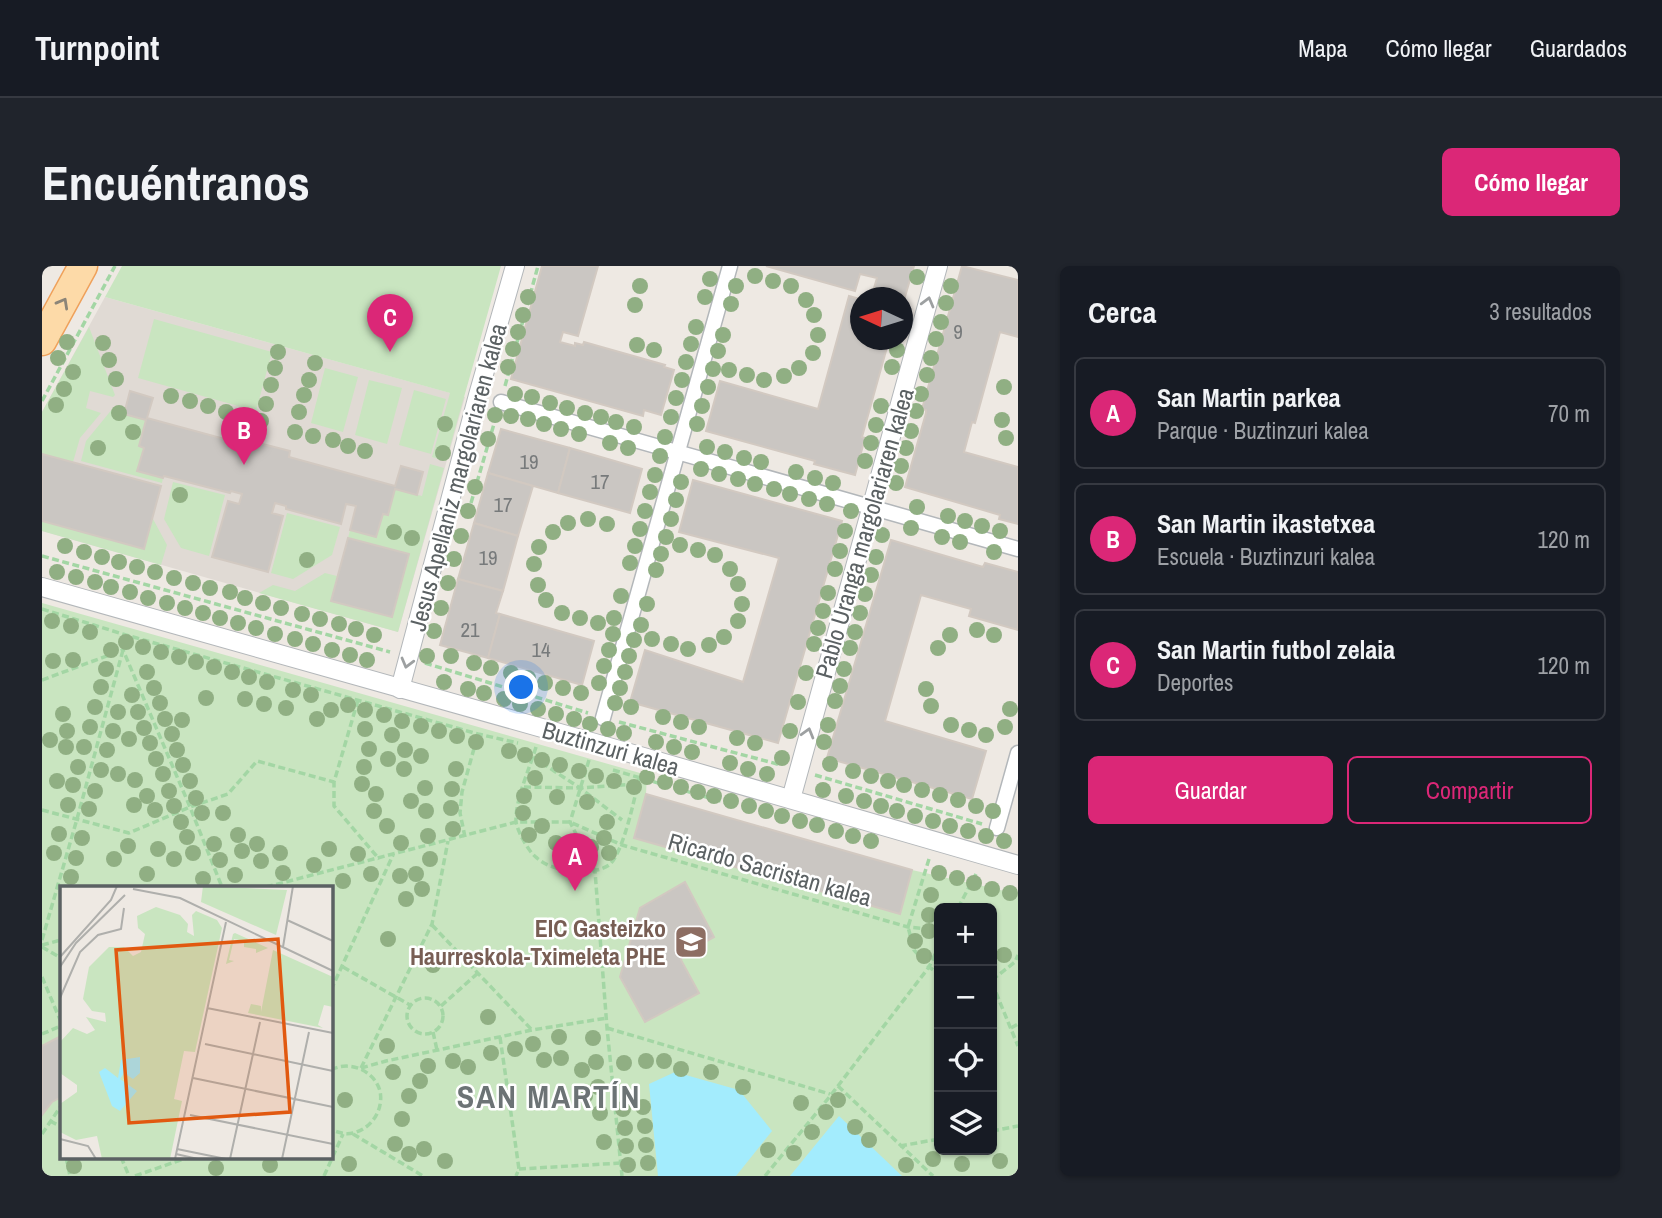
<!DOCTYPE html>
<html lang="es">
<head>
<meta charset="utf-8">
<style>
	body { margin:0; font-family:"Archivo Narrow",sans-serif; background:#20242c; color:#f1f3f6 }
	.controls { position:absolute; right:21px; bottom:21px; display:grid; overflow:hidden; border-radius:10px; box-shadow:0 2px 5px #0004 }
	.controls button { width:63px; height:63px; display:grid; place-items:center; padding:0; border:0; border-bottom:2px solid #363941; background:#171b24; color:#f1f3f6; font:35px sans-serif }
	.compass { position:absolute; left:808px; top:21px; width:63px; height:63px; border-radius:50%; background:#171b24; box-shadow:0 2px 5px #0004; rotate:274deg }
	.you { position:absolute; left:480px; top:422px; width:24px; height:24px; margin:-18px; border:5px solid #fff; border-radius:50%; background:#1a73e8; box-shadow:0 0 0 10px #1a73e833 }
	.badge { display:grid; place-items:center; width:46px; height:46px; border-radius:50%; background:#db2777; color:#fff; font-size:23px; font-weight:700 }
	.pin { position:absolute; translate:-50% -58px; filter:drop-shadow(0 2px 4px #0008) }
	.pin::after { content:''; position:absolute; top:37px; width:24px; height:21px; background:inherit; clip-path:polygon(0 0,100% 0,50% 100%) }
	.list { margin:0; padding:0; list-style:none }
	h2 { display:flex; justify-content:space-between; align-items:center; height:91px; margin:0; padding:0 28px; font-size:30px }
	h2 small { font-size:23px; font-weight:400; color:#9ea1a6 }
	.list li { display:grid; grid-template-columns:46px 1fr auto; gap:21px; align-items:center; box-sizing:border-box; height:112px; margin:0 14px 14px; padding:0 14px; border:2px solid #363941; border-radius:10px }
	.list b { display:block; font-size:26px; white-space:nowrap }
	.list p { margin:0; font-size:23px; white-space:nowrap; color:#9ea1a6 }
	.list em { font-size:23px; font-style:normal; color:#9ea1a6 }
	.actions { display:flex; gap:14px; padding:21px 28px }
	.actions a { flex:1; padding:16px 0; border:2px solid #db2777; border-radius:10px; text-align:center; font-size:24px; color:#db2777 }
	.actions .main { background:#db2777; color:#fff }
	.icon { flex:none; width:38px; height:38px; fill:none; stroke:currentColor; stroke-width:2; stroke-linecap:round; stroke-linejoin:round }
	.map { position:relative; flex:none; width:976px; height:910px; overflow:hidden; border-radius:10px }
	header { display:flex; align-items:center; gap:42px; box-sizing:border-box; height:98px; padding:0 35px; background:#171b24; border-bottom:2px solid #363941 }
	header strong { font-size:33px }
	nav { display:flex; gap:38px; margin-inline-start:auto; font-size:24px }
	.intro { display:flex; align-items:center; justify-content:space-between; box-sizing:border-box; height:168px; padding:0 42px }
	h1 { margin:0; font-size:49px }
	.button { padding:18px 32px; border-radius:10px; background:#db2777; color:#fff; font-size:24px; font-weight:700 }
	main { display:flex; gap:42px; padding:0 42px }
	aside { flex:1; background:#171b24; border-radius:10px; box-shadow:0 2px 5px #0004 }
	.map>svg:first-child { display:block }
</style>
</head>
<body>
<header>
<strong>Turnpoint</strong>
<nav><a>Mapa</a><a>Cómo llegar</a><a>Guardados</a></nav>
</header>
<div class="intro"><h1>Encuéntranos</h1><a class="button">Cómo llegar</a></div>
<main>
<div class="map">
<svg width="976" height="910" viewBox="0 0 976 910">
	<rect width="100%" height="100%" fill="#eee9e3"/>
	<!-- education -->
	<polygon fill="#e0dad4" points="63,31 423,131 356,366 0,265 0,146"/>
	<!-- green -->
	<g fill="#c9e5c0" fill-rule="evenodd">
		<polygon points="80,0 459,0 404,195 390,191 408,127 63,31"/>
		<polygon points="112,53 230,86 214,145 96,112"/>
		<polygon points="47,61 73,129 71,131 48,125 44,142 59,147 38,172 31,196 0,188 0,146"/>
		<polygon points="283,102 316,111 301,166 269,157"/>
		<polygon points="327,114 360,122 345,178 313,169"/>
		<polygon points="372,124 404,133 389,188 357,179"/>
		<polygon points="79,141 82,148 104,154 97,180 102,182 95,205 121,212 120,217 39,195 44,175 71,142"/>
		<polygon points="388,198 402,202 356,366 217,327 231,319 253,325 283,307 295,310 289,335 350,351 367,288 306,272 308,264 334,271 341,248 353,223 380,230"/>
		<polygon points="131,216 183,229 167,290 139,282 122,253"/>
		<polygon points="245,247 298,261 290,289 251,313 229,307"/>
		<polygon points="111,253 125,279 119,299 0,265 0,255 102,283"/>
		<path d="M0 337 605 509 604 528 592 572 857 648 870 604 976 628V910H0V849L10 836 19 831V891H289V621H19V772L18 771 2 778 0 782ZM897 642H950V884H897Z"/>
	</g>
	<!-- water -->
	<g fill="#a3ecfd">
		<polygon points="633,806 697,824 730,865 694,910 616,910 607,818"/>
		<polygon points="797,850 860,910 748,910"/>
	</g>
	<!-- building -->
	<g fill="#cac6c2" stroke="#d2c9c1" stroke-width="2">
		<polygon points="500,0 556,0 536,70 521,66 518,76 533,80 533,77 541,79 542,76 623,99 622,101 632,104 619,149 602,144 601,150 469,113"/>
		<polygon points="724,0 872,0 860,41 860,32 829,32 835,12 818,8 813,25"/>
		<polygon points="920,0 976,14 976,71 958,66 933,157 930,156 922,186 976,201 976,258 957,253 958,249 863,221 884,147 884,144 880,143"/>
		<polygon points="807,30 818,33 818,74 847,74 820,171 823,172 813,209 772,198 773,195 664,165 678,115 776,143"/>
		<polygon points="88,125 111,132 105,152 212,181 213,176 248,185 247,191 353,220 359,200 381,206 375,229 353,223 346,249 341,248 334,271 308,264 314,240 304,238 299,258 244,243 244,240 233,237 230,247 241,250 226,306 170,291 186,235 197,238 200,228 189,225 188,227 122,210 121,212 95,205 102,182 97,180 104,154 82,148"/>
		<polygon points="459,163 528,182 516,227 446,207"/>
		<polygon points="528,182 600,203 588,247 516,227"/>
		<polygon points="0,188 119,220 102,283 0,255"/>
		<polygon points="446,207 491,220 476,270 432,257"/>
		<polygon points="651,214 800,255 736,477 588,436 603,384 701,416 737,292 637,266"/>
		<polygon points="432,257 476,270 461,325 416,313"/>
		<polygon points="306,272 367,288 350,351 289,335"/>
		<polygon points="849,274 941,301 943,297 976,306 976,364 927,350 929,343 879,329 843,455 944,485 930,533 785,492"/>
		<polygon points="416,313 461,325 454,347 458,348 446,392 398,379"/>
		<polygon points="458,348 552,375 540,419 446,392"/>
		<polygon points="604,528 870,604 858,648 592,572"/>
		<polygon points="643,616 672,671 641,688 639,694 657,727 603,756 578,711 598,642"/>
		<polygon points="19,770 19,831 10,836 0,849 0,780"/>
	</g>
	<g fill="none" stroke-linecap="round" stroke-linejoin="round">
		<defs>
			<g id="pedestrian">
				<polyline points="459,136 976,283"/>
				<polyline points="561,452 688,0"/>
				<polyline points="955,562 976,487"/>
			</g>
			<g id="minor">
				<polyline points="0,321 553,477 976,599"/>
				<polyline points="358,423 436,129 473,0"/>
				<polyline points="749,533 896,0"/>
			</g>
			<polyline id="primary" points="0,75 41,0"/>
		</defs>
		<!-- pedestrian casing -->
		<use href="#pedestrian" stroke="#b3b7ba" stroke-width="17"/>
		<!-- minor casing -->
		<use href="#minor" stroke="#b3b7ba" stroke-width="20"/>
		<!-- primary casing -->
		<use href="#primary" stroke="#efa15b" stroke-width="31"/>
		<!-- path -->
		<g stroke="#a3d6a4" stroke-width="3.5" stroke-dasharray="7 3.5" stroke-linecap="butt">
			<polyline points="463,120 496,0"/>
			<polyline points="0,135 73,0"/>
			<polyline points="429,237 454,151"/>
			<polyline points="0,290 348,386"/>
			<polyline points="0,343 84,369 436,468 476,477"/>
			<polyline points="84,369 81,384 148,541 180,621"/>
			<polyline points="383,397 546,447"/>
			<polyline points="0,414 81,384"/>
			<polyline points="316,434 292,516 292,540 337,593"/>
			<polyline points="577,456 739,499"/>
			<path d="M494 481C488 501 473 535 474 555 474 559 477 565 479 570 483 577 488 587 495 592 510 606 550 611 567 599 581 588 593 531 597 512"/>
			<polyline points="491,491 538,522 580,554"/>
			<polyline points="547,494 528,556 553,605 565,762 580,910"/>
			<polyline points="571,504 692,539"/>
			<polyline points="773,509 940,558"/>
			<polyline points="482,521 538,522 595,518"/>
			<polyline points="0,544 87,567 148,541 186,528 215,495 292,516"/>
			<polyline points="423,571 418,547 420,526 436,468"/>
			<polyline points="887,593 866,661 872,684 887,701 897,708"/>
			<polyline points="224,621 474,556 528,556 580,579 866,661 897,664"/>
			<polyline points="916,642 935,606"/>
			<polyline points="390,659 490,764"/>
			<polyline points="0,674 35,553 81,384"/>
			<polyline points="0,679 19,674"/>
			<polyline points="0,681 19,692"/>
			<polyline points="301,701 368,739"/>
			<polyline points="0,711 19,756"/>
			<polyline points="950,714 973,696 976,689"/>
			<polyline points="950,717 976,780"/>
			<polyline points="289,724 351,589"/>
			<circle cx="383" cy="750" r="18"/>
			<polyline points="399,740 436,707"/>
			<polyline points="565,762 788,828"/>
			<polyline points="969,762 976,758"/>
			<polyline points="391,766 395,784"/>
			<polyline points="0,768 19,760"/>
			<polyline points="458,771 477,903 474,910"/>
			<polyline points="319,802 344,795 490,764 565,752"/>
			<polyline points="319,802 390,658 406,575"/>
			<path d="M289 804C307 794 332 804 338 825 342 844 329 863 311 867 303 869 296 866 289 864"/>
			<polyline points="796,820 891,910"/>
			<polyline points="8,855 18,860"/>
			<polyline points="950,865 976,860"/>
			<polyline points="0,868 19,840"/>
			<polyline points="311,868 381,910"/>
			<polyline points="858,880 897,873"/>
			<polyline points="24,891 28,910"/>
			<polyline points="79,891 87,910"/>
			<polyline points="477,903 579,897"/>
			<polyline points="93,910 147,891"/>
			<polyline points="282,910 301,868"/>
			<polyline points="723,910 789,829 887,701 897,680"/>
		</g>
		<!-- pedestrian -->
		<use href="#pedestrian" stroke="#fff" stroke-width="14"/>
		<!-- minor -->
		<use href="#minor" stroke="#fff" stroke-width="18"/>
		<!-- primary -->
		<use href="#primary" stroke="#fddaa8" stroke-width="28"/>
	</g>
	<!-- trees -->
	<g fill="#90af83">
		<circle cx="713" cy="10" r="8"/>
		<circle cx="875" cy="11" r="8"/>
		<circle cx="668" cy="13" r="8"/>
		<circle cx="731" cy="15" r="8"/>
		<circle cx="598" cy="20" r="8"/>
		<circle cx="694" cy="20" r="8"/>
		<circle cx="749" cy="20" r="8"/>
		<circle cx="909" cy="20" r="8"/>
		<circle cx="486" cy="31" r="8"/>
		<circle cx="663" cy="31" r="8"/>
		<circle cx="764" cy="34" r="8"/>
		<circle cx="904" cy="37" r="8"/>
		<circle cx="689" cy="38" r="8"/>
		<circle cx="593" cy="39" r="8"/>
		<circle cx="481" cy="49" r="8"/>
		<circle cx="772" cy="49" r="8"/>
		<circle cx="899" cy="56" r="8"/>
		<circle cx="654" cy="61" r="8"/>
		<circle cx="476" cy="66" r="8"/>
		<circle cx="681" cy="69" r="8"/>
		<circle cx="776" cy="69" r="8"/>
		<circle cx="894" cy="73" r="8"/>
		<circle cx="25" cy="76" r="8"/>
		<circle cx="61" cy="77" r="8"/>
		<circle cx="649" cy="78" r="8"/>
		<circle cx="595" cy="79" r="8"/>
		<circle cx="471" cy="83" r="8"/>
		<circle cx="612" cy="84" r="8"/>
		<circle cx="855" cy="84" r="8"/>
		<circle cx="676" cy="85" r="8"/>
		<circle cx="236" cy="86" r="8"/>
		<circle cx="771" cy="87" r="8"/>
		<circle cx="16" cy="92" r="8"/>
		<circle cx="889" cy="92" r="8"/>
		<circle cx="67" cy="94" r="8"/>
		<circle cx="644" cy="96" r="8"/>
		<circle cx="273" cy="97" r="8"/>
		<circle cx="466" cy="101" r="8"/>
		<circle cx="850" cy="101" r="8"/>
		<circle cx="233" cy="102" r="8"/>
		<circle cx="757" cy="102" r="8"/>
		<circle cx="671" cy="103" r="8"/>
		<circle cx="687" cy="104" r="8"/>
		<circle cx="31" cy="106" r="8"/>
		<circle cx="705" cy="109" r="8"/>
		<circle cx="885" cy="109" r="8"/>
		<circle cx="742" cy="110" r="8"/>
		<circle cx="74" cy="113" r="8"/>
		<circle cx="267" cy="114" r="8"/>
		<circle cx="640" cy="114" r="8"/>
		<circle cx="722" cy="114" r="8"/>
		<circle cx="229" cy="119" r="8"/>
		<circle cx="666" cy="121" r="8"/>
		<circle cx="962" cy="121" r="8"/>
		<circle cx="22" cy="123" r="8"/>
		<circle cx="473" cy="128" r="8"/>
		<circle cx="879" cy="128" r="8"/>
		<circle cx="262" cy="129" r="8"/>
		<circle cx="129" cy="130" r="8"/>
		<circle cx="490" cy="131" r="8"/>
		<circle cx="634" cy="132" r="8"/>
		<circle cx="148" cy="135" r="8"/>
		<circle cx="508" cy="137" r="8"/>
		<circle cx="224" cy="138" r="8"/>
		<circle cx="14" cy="139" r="8"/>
		<circle cx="166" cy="140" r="8"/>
		<circle cx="660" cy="140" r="8"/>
		<circle cx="839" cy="140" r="8"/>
		<circle cx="525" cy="142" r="8"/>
		<circle cx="874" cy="145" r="8"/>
		<circle cx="184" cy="146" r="8"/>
		<circle cx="257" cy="146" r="8"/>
		<circle cx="77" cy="147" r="8"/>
		<circle cx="543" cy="147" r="8"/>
		<circle cx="453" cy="149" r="8"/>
		<circle cx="202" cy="150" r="8"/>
		<circle cx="469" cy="150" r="8"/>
		<circle cx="559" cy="151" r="8"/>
		<circle cx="629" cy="151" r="8"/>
		<circle cx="486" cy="153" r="8"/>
		<circle cx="960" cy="154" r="8"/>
		<circle cx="219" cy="155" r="8"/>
		<circle cx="574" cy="156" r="8"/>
		<circle cx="403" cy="158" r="8"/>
		<circle cx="502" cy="158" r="8"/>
		<circle cx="655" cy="158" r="8"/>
		<circle cx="834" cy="159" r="8"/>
		<circle cx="592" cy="161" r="8"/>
		<circle cx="519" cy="163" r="8"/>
		<circle cx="869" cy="165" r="8"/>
		<circle cx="91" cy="166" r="8"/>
		<circle cx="253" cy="166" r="8"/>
		<circle cx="537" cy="168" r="8"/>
		<circle cx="271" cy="170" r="8"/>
		<circle cx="623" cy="171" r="8"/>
		<circle cx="964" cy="172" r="8"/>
		<circle cx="446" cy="173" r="8"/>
		<circle cx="291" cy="174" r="8"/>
		<circle cx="568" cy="177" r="8"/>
		<circle cx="829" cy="177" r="8"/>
		<circle cx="306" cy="180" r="8"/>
		<circle cx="665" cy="181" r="8"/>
		<circle cx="56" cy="182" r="8"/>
		<circle cx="586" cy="182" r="8"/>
		<circle cx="864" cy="182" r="8"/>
		<circle cx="323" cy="185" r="8"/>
		<circle cx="683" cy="186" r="8"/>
		<circle cx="401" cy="187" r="8"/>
		<circle cx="618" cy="190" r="8"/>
		<circle cx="702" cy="192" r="8"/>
		<circle cx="823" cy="195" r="8"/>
		<circle cx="719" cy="196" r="8"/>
		<circle cx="859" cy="200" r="8"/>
		<circle cx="659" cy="203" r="8"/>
		<circle cx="754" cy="206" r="8"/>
		<circle cx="677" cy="208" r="8"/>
		<circle cx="613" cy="209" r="8"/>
		<circle cx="773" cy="212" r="8"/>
		<circle cx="696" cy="213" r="8"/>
		<circle cx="639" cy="216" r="8"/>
		<circle cx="791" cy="217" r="8"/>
		<circle cx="854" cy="217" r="8"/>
		<circle cx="713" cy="218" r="8"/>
		<circle cx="433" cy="221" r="8"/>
		<circle cx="732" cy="223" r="8"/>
		<circle cx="608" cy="226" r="8"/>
		<circle cx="748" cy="228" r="8"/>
		<circle cx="138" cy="229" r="8"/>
		<circle cx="767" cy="233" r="8"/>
		<circle cx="634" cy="234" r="8"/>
		<circle cx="785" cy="238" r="8"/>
		<circle cx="875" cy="241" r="8"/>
		<circle cx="426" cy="245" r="8"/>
		<circle cx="603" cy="245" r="8"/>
		<circle cx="809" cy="245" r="8"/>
		<circle cx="906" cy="250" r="8"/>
		<circle cx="546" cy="253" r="8"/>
		<circle cx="629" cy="253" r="8"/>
		<circle cx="923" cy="255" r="8"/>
		<circle cx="526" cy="257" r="8"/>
		<circle cx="565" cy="258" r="8"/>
		<circle cx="940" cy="260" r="8"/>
		<circle cx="869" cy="262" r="8"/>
		<circle cx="598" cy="263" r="8"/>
		<circle cx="803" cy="265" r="8"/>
		<circle cx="958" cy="265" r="8"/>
		<circle cx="352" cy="266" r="8"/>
		<circle cx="511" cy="266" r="8"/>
		<circle cx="840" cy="269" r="8"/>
		<circle cx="419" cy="270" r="8"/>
		<circle cx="624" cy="271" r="8"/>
		<circle cx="900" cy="271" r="8"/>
		<circle cx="370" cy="272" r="8"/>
		<circle cx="918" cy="276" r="8"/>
		<circle cx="638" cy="279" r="8"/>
		<circle cx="23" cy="280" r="8"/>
		<circle cx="593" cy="280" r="8"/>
		<circle cx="497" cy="281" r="8"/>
		<circle cx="656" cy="284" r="8"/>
		<circle cx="798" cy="285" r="8"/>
		<circle cx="42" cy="286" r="8"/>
		<circle cx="952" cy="286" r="8"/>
		<circle cx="619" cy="288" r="8"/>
		<circle cx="673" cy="289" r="8"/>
		<circle cx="60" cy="291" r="8"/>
		<circle cx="834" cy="291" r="8"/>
		<circle cx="412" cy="293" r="8"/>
		<circle cx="265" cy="294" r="8"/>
		<circle cx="77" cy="296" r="8"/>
		<circle cx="588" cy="297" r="8"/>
		<circle cx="492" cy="298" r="8"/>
		<circle cx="95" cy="301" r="8"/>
		<circle cx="688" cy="303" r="8"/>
		<circle cx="793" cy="303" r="8"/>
		<circle cx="614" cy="304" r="8"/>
		<circle cx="15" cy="306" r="8"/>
		<circle cx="113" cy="306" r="8"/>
		<circle cx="829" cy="309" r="8"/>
		<circle cx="34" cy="311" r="8"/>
		<circle cx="132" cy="312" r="8"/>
		<circle cx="53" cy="316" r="8"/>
		<circle cx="151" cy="317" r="8"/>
		<circle cx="406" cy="317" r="8"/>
		<circle cx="696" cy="318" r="8"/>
		<circle cx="496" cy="319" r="8"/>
		<circle cx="69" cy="321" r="8"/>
		<circle cx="168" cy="322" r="8"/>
		<circle cx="88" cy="326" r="8"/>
		<circle cx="188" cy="326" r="8"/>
		<circle cx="786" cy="327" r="8"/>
		<circle cx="823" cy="328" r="8"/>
		<circle cx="579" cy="330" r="8"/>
		<circle cx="106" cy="332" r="8"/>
		<circle cx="203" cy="332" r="8"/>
		<circle cx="504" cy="334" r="8"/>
		<circle cx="125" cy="337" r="8"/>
		<circle cx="221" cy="337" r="8"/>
		<circle cx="605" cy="338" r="8"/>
		<circle cx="700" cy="338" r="8"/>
		<circle cx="143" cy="342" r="8"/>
		<circle cx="239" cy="342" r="8"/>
		<circle cx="399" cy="342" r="8"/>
		<circle cx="781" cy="345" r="8"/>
		<circle cx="161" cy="347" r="8"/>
		<circle cx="520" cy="347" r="8"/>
		<circle cx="818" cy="347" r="8"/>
		<circle cx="260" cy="348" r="8"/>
		<circle cx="178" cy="352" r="8"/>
		<circle cx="538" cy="352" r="8"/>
		<circle cx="572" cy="352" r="8"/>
		<circle cx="278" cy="353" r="8"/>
		<circle cx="10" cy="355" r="8"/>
		<circle cx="696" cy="355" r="8"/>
		<circle cx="196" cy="357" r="8"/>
		<circle cx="556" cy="357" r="8"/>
		<circle cx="297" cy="358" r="8"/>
		<circle cx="599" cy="359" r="8"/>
		<circle cx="29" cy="360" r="8"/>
		<circle cx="214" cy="362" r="8"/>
		<circle cx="776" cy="362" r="8"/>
		<circle cx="314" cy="363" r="8"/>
		<circle cx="935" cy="364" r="8"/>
		<circle cx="392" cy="365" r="8"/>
		<circle cx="48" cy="366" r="8"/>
		<circle cx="813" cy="366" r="8"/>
		<circle cx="233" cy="368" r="8"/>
		<circle cx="571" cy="368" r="8"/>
		<circle cx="332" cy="369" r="8"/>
		<circle cx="908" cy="369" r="8"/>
		<circle cx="952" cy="369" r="8"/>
		<circle cx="682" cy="371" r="8"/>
		<circle cx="253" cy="373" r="8"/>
		<circle cx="610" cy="373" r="8"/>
		<circle cx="592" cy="374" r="8"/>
		<circle cx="84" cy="376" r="8"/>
		<circle cx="271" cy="378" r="8"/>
		<circle cx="629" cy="378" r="8"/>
		<circle cx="772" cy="378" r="8"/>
		<circle cx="667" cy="379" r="8"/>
		<circle cx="101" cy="381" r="8"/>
		<circle cx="808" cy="382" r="8"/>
		<circle cx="896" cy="382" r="8"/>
		<circle cx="646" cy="383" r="8"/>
		<circle cx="69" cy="384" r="8"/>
		<circle cx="290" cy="384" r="8"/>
		<circle cx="567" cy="384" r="8"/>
		<circle cx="119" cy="386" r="8"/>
		<circle cx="308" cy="389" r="8"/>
		<circle cx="385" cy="390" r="8"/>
		<circle cx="409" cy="390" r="8"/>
		<circle cx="587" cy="390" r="8"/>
		<circle cx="137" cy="391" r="8"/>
		<circle cx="31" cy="394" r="8"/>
		<circle cx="325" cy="394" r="8"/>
		<circle cx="11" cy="395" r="8"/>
		<circle cx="154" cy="396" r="8"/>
		<circle cx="432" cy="397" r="8"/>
		<circle cx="562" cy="400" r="8"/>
		<circle cx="172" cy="401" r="8"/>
		<circle cx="449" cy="402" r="8"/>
		<circle cx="64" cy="403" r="8"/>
		<circle cx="802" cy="403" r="8"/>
		<circle cx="105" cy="406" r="8"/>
		<circle cx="190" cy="406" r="8"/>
		<circle cx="583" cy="406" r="8"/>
		<circle cx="469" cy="407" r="8"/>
		<circle cx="764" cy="407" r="8"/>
		<circle cx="207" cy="411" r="8"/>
		<circle cx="486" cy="412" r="8"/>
		<circle cx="225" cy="416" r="8"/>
		<circle cx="402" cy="416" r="8"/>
		<circle cx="503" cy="417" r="8"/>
		<circle cx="557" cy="417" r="8"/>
		<circle cx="798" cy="420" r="8"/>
		<circle cx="59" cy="421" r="8"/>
		<circle cx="112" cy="422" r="8"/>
		<circle cx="521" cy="422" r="8"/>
		<circle cx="578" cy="422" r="8"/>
		<circle cx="426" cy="423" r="8"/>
		<circle cx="884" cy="423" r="8"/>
		<circle cx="251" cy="424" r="8"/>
		<circle cx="442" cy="427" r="8"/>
		<circle cx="539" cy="427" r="8"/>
		<circle cx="90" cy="429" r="8"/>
		<circle cx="269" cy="429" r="8"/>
		<circle cx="164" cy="432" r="8"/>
		<circle cx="203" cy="433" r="8"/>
		<circle cx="462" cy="433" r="8"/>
		<circle cx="793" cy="435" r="8"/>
		<circle cx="756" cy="436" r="8"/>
		<circle cx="118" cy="437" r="8"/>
		<circle cx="573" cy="437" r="8"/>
		<circle cx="222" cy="438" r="8"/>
		<circle cx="478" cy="438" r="8"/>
		<circle cx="306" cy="439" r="8"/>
		<circle cx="889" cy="440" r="8"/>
		<circle cx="53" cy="441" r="8"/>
		<circle cx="589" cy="441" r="8"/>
		<circle cx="244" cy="442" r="8"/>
		<circle cx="496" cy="443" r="8"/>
		<circle cx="968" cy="443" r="8"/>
		<circle cx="289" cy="444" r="8"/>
		<circle cx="323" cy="444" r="8"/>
		<circle cx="76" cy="446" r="8"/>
		<circle cx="96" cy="446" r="8"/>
		<circle cx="21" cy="448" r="8"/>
		<circle cx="514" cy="448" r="8"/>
		<circle cx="342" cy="449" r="8"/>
		<circle cx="621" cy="451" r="8"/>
		<circle cx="123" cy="453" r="8"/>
		<circle cx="275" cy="453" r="8"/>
		<circle cx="532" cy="453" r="8"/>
		<circle cx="140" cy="454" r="8"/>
		<circle cx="360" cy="455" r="8"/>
		<circle cx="639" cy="456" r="8"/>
		<circle cx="548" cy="458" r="8"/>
		<circle cx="786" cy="459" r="8"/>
		<circle cx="909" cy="459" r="8"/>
		<circle cx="379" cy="460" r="8"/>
		<circle cx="48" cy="461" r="8"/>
		<circle cx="657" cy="461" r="8"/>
		<circle cx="963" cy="461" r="8"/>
		<circle cx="102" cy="462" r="8"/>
		<circle cx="323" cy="463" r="8"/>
		<circle cx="566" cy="463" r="8"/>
		<circle cx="927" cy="464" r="8"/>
		<circle cx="25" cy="465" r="8"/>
		<circle cx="71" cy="465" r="8"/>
		<circle cx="397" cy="465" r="8"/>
		<circle cx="748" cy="465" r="8"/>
		<circle cx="582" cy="467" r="8"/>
		<circle cx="130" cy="468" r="8"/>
		<circle cx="350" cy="469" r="8"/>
		<circle cx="944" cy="469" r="8"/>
		<circle cx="415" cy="470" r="8"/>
		<circle cx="695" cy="472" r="8"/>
		<circle cx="87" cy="473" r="8"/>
		<circle cx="8" cy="474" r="8"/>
		<circle cx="434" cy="476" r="8"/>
		<circle cx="614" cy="476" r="8"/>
		<circle cx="782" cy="476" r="8"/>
		<circle cx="108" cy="477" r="8"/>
		<circle cx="713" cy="477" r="8"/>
		<circle cx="24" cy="481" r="8"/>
		<circle cx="42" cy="481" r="8"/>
		<circle cx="632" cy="481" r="8"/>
		<circle cx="327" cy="483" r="8"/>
		<circle cx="65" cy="484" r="8"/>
		<circle cx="135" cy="484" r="8"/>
		<circle cx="363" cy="484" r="8"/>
		<circle cx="467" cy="485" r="8"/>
		<circle cx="650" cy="486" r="8"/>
		<circle cx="483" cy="489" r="8"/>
		<circle cx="379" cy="490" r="8"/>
		<circle cx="740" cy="492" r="8"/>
		<circle cx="114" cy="493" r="8"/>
		<circle cx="346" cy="493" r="8"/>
		<circle cx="500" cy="494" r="8"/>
		<circle cx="688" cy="497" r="8"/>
		<circle cx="788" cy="498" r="8"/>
		<circle cx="141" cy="499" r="8"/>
		<circle cx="518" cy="499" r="8"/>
		<circle cx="36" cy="501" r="8"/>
		<circle cx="322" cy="501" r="8"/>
		<circle cx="362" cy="503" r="8"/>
		<circle cx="414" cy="503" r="8"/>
		<circle cx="706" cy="503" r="8"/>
		<circle cx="59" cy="504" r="8"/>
		<circle cx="537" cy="505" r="8"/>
		<circle cx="811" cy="505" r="8"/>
		<circle cx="76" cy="508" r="8"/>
		<circle cx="121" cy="508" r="8"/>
		<circle cx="725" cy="508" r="8"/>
		<circle cx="554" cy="510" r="8"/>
		<circle cx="829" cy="510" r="8"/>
		<circle cx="605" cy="511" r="8"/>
		<circle cx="493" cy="512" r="8"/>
		<circle cx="93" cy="514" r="8"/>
		<circle cx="15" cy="515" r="8"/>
		<circle cx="148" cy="515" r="8"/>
		<circle cx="572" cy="515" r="8"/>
		<circle cx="846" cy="515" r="8"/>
		<circle cx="623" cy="516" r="8"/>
		<circle cx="320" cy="518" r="8"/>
		<circle cx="31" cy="519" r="8"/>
		<circle cx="862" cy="519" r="8"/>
		<circle cx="592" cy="521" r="8"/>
		<circle cx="639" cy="521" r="8"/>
		<circle cx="383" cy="522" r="8"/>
		<circle cx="410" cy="523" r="8"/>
		<circle cx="781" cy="524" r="8"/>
		<circle cx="880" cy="524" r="8"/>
		<circle cx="53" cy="525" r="8"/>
		<circle cx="127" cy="525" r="8"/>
		<circle cx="656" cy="526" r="8"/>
		<circle cx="334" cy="528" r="8"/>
		<circle cx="898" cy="529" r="8"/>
		<circle cx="105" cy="530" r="8"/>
		<circle cx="482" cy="530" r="8"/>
		<circle cx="672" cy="530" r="8"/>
		<circle cx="804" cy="530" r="8"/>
		<circle cx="515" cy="531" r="8"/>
		<circle cx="154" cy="532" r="8"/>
		<circle cx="916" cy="534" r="8"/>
		<circle cx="369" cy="535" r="8"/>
		<circle cx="689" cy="535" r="8"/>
		<circle cx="822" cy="535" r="8"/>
		<circle cx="545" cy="536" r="8"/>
		<circle cx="26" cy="539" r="8"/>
		<circle cx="92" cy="539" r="8"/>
		<circle cx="132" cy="540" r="8"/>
		<circle cx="707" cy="540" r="8"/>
		<circle cx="839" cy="540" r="8"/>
		<circle cx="934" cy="540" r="8"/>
		<circle cx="409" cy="542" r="8"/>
		<circle cx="47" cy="543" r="8"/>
		<circle cx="113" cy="544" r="8"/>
		<circle cx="332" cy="545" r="8"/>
		<circle cx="384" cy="545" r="8"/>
		<circle cx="724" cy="545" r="8"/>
		<circle cx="855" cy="545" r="8"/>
		<circle cx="951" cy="545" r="8"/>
		<circle cx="160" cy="547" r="8"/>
		<circle cx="181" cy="547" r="8"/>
		<circle cx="481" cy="547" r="8"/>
		<circle cx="740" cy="550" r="8"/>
		<circle cx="873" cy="550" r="8"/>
		<circle cx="758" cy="555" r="8"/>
		<circle cx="891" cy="555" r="8"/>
		<circle cx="139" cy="556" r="8"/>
		<circle cx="565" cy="556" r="8"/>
		<circle cx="775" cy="559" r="8"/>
		<circle cx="345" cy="560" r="8"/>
		<circle cx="500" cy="560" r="8"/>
		<circle cx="908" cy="560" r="8"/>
		<circle cx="411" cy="563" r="8"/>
		<circle cx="794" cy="565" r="8"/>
		<circle cx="926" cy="565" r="8"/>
		<circle cx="17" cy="568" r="8"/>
		<circle cx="196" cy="569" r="8"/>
		<circle cx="487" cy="569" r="8"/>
		<circle cx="386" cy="570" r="8"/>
		<circle cx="811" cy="570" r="8"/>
		<circle cx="944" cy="570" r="8"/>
		<circle cx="145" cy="571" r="8"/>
		<circle cx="40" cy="572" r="8"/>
		<circle cx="562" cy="572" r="8"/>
		<circle cx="829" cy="575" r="8"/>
		<circle cx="962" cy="575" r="8"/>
		<circle cx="359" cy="577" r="8"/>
		<circle cx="514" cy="577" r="8"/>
		<circle cx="172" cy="578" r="8"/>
		<circle cx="215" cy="578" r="8"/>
		<circle cx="86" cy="580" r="8"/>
		<circle cx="549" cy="581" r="8"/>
		<circle cx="531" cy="582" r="8"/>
		<circle cx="116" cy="583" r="8"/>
		<circle cx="287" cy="583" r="8"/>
		<circle cx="200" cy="585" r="8"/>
		<circle cx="12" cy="587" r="8"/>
		<circle cx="151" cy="587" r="8"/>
		<circle cx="238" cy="587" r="8"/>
		<circle cx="567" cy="587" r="8"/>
		<circle cx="316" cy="588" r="8"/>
		<circle cx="34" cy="592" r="8"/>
		<circle cx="72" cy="593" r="8"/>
		<circle cx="132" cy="593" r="8"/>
		<circle cx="388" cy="593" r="8"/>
		<circle cx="178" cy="594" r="8"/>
		<circle cx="219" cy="595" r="8"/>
		<circle cx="538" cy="598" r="8"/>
		<circle cx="272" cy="599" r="8"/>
		<circle cx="241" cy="607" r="8"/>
		<circle cx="897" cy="607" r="8"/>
		<circle cx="105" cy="608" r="8"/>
		<circle cx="329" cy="608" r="8"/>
		<circle cx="374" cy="608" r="8"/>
		<circle cx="193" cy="609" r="8"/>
		<circle cx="358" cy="610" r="8"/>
		<circle cx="29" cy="611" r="8"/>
		<circle cx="915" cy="612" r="8"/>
		<circle cx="161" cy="613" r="8"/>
		<circle cx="301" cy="615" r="8"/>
		<circle cx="932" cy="617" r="8"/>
		<circle cx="380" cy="623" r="8"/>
		<circle cx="950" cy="623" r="8"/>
		<circle cx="968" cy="627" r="8"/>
		<circle cx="889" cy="629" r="8"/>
		<circle cx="364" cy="633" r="8"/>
		<circle cx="887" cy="649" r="8"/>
		<circle cx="887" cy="665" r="8"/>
		<circle cx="346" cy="673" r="8"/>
		<circle cx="873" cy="675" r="8"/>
		<circle cx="962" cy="689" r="8"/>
		<circle cx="882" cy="690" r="8"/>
		<circle cx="391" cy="699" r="8"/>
		<circle cx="446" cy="751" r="8"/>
		<circle cx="517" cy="771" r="8"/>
		<circle cx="551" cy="772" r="8"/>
		<circle cx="491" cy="778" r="8"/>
		<circle cx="345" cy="780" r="8"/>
		<circle cx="473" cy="783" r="8"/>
		<circle cx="449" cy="787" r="8"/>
		<circle cx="519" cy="792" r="8"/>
		<circle cx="502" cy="794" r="8"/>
		<circle cx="411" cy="795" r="8"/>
		<circle cx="604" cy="795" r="8"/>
		<circle cx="622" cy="795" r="8"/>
		<circle cx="554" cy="796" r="8"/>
		<circle cx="582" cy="797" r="8"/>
		<circle cx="386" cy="800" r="8"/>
		<circle cx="426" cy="801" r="8"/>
		<circle cx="639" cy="803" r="8"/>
		<circle cx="540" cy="804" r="8"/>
		<circle cx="351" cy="806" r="8"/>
		<circle cx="669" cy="806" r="8"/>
		<circle cx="378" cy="815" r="8"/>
		<circle cx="556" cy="821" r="8"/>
		<circle cx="701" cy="821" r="8"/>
		<circle cx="367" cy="830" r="8"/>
		<circle cx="543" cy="830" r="8"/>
		<circle cx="303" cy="834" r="8"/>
		<circle cx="796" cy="834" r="8"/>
		<circle cx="759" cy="837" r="8"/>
		<circle cx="601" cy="841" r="8"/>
		<circle cx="581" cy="843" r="8"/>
		<circle cx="784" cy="846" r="8"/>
		<circle cx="558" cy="847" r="8"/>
		<circle cx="360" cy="853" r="8"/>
		<circle cx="603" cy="860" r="8"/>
		<circle cx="813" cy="861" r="8"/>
		<circle cx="583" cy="862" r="8"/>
		<circle cx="770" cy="866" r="8"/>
		<circle cx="827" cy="874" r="8"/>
		<circle cx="562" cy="876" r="8"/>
		<circle cx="353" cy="878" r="8"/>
		<circle cx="604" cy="879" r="8"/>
		<circle cx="584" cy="880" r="8"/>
		<circle cx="382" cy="883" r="8"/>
		<circle cx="726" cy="884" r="8"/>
		<circle cx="752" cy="887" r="8"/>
		<circle cx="367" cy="888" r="8"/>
		<circle cx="891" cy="893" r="8"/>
		<circle cx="403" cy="895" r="8"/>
		<circle cx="958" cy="895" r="8"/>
		<circle cx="606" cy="897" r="8"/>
		<circle cx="307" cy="898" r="8"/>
		<circle cx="920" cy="898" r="8"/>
		<circle cx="228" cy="899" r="8"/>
		<circle cx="586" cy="899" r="8"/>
		<circle cx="864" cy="899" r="8"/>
		<circle cx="32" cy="900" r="8"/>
		<circle cx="174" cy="902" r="8"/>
	</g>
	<!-- one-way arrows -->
	<defs><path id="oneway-chevron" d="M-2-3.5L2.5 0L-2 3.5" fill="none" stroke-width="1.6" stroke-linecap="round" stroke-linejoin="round" transform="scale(1.75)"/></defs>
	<g stroke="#9da0a1">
		<use href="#oneway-chevron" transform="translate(886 36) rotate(-75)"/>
		<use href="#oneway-chevron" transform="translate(365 397) rotate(105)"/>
		<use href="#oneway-chevron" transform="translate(766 467) rotate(-74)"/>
	</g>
	<use stroke="#8c8578" href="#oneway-chevron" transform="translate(21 37) rotate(-61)"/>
	<!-- icons -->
	<defs>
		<symbol id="school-square" viewBox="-11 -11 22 22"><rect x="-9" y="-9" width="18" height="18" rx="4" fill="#8d6e63" stroke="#fff"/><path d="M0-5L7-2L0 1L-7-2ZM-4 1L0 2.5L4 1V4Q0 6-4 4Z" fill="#fff"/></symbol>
	</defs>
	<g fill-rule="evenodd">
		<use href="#school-square" x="630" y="657" width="38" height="38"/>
	</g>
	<g text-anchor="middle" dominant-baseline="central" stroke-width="5" stroke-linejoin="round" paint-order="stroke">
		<!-- number labels -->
		<g font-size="21" fill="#777a7b">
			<text x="916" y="65">9</text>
			<text x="487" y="195">19</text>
			<text x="558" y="215">17</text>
			<text x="461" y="238">17</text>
			<text x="446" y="291">19</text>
			<text x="428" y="363">21</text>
			<text x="499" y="383">14</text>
		</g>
		<!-- street labels -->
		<g font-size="24" fill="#5b6163" stroke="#fff">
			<text transform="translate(415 211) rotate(-75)">Jesus Apellaniz margolariaren kalea</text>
			<text transform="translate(822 267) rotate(-74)">Pablo Uranga margolariaren kalea</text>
			<text transform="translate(569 482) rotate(16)">Buztinzuri kalea</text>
			<text transform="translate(728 603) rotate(16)">Ricardo Sacristan kalea</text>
		</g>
		<!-- education labels -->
		<g font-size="24" font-weight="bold" fill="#785e54" stroke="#fff" text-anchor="end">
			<text x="624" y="662">EIC Gasteizko<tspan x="624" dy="28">Haurreskola-Tximeleta PHE</tspan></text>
		</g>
		<!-- district labels -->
		<g font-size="32" font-weight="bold" letter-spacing="2" fill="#6c7375" stroke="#fff">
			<text x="507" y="830">SAN MARTÍN</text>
		</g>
	</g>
	<!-- overview -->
	<g transform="translate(18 620)">
		<rect width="273" height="273" fill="#eee9e3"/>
		<path d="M143 0 227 4 216 49 141 16ZM96 21 120 29 128 38 127 46 134 50 132 29 136 25 157 34 162 42 135 166 124 165 114 213 122 215 110 273H42L37 250 16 254 0 246V218L17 206V199L0 187V156L13 142 27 148 35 144 26 131 46 136 45 127 32 125 23 113 29 81 49 61H64L73 70 81 66 85 48 78 42 77 30ZM175 47 208 62 196 67V63L184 61V55L174 53 169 74 174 75 166 78 173 48ZM213 64 273 91V121L264 119 258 139 263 142 188 127 191 118 201 120V126Z" fill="#c9e5c0"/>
		<path d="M80 171V187L73 193 64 187 60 193 77 205 60 225 52 220 39 186 45 182 58 192 61 174Z" fill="#a3ecfd"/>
		<path fill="none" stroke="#afafac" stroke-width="2" d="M73 3 120 12 273 85M227 34 273 55M223 61 233 0M0 71 51 14 57 0M0 81 16 57 65 9M0 112 20 66 38 49 61 43 64 22M147 122 273 147M145 158 273 185M133 192 273 221M130 229 273 258M0 253 28 260 36 273M117 263 166 273M116 268 138 273M115 273 166 36M170 273 200 136M222 273 249 146"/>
		<path fill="#e15910" fill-opacity="0.15" stroke="#e15910" stroke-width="3.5" d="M218 53 230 226 69 237 56 64Z"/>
		<rect width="273" height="273" fill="none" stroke="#5b6163" stroke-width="3.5"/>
	</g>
</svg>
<div class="controls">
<button>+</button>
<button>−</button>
<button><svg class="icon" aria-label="locate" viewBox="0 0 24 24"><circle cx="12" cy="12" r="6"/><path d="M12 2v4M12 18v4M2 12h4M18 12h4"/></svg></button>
<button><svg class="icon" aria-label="layers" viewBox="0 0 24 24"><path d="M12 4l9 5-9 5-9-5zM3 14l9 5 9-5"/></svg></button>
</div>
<svg class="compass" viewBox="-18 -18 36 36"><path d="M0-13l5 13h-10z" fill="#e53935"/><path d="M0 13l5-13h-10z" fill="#9ea1a6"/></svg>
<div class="you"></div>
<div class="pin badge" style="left:533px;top:625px">A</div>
<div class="pin badge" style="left:202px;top:199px">B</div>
<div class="pin badge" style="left:348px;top:86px">C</div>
</div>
<aside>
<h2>Cerca<small>3 resultados</small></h2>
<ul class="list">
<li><span class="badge">A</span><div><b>San Martin parkea</b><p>Parque · Buztinzuri kalea</p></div><em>70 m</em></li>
<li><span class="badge">B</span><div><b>San Martin ikastetxea</b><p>Escuela · Buztinzuri kalea</p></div><em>120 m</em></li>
<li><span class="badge">C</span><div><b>San Martin futbol zelaia</b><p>Deportes</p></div><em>120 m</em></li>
</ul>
<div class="actions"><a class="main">Guardar</a><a>Compartir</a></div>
</aside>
</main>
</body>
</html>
